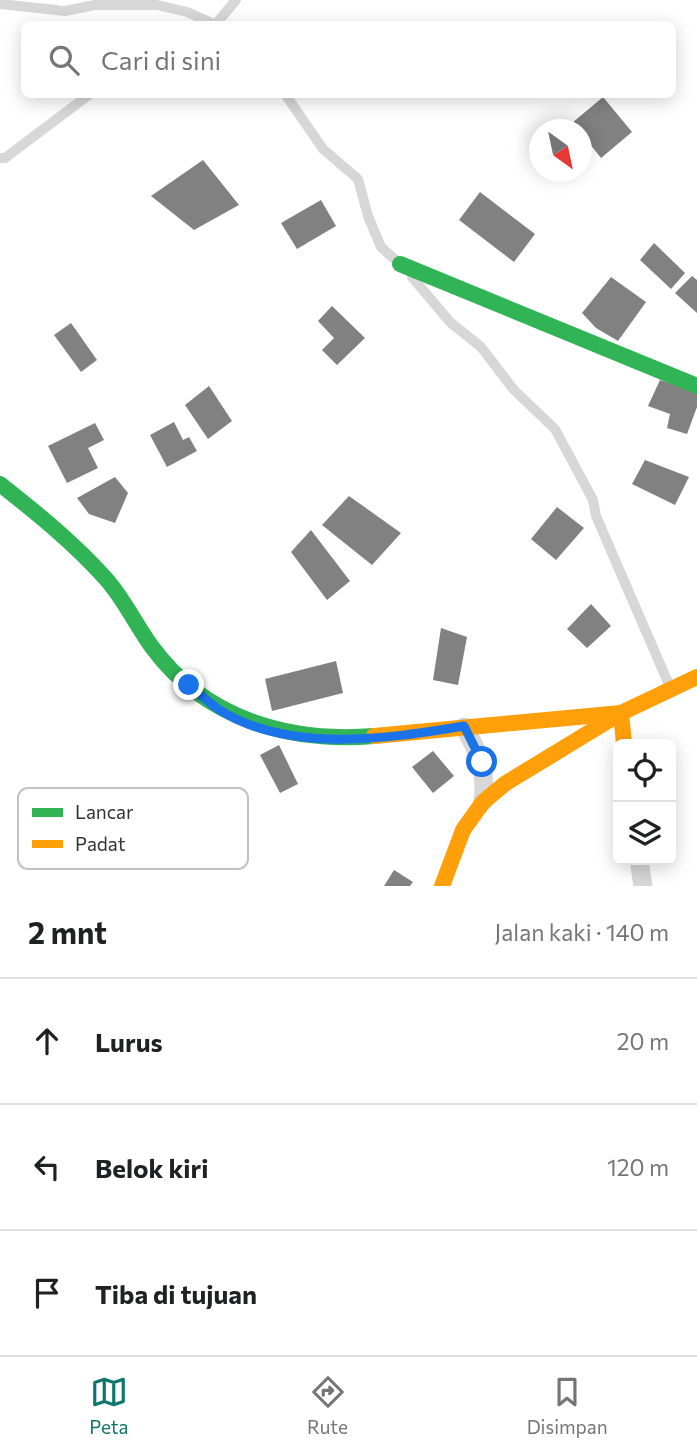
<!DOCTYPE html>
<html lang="id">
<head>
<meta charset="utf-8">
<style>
	body { margin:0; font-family:Commissioner,sans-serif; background:#f2f2f2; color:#202124 }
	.controls { position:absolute; right:21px; bottom:21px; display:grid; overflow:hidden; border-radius:10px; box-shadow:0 4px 18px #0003 }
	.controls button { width:63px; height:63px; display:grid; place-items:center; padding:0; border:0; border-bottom:2px solid #e0e0e0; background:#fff; color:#202124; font:35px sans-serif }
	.compass { position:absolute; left:529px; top:119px; width:63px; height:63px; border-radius:50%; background:#fff; box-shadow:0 4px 18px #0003; rotate:147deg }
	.stop { position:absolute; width:21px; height:21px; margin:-16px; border:5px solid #1a73e8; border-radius:50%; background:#fff }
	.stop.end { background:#1a73e8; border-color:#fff; box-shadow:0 2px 7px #0008 }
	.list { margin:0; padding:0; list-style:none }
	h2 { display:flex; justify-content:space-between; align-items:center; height:91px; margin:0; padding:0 28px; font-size:30px }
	h2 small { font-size:23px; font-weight:400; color:#757577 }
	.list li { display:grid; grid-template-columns:46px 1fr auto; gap:21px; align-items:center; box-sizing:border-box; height:126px; padding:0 28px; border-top:2px solid #e0e0e0 }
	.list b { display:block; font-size:26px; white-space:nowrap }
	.list em { font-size:23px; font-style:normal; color:#757577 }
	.icon { flex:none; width:38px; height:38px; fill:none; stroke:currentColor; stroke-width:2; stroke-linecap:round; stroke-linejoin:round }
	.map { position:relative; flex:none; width:697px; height:886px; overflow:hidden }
	.search { position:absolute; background:#fff; box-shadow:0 4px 18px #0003; left:21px; right:21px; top:21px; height:77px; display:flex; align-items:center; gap:18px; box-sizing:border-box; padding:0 24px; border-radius:10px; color:#757577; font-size:26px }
	.sheet { height:469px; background:#fff }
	nav { display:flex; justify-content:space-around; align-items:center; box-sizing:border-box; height:98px; border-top:2px solid #e0e0e0; background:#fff; font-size:19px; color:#757577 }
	nav a { display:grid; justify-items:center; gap:4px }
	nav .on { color:#0f766e }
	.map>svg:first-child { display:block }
</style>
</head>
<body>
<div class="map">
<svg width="697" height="886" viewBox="0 0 697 886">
	<rect width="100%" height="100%" fill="#fff"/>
	<!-- building -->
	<g fill="#818181">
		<polygon points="603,97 632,132 601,158 582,134 582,130 572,123"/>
		<polygon points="203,160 239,205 194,230 151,196"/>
		<polygon points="480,192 535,234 514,262 459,220"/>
		<polygon points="321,200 336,226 297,249 281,223"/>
		<polygon points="654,243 685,273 671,289 640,260"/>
		<polygon points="692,276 697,280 697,313 675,293"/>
		<polygon points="611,277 646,302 618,341 596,328 582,313"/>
		<polygon points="332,306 365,338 337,365 322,350 334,338 318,321"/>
		<polygon points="71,323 97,360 81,372 54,335"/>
		<polygon points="660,380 697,392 697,407 687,434 667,428 670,414 648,406"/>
		<polygon points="209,386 232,421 208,439 185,405"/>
		<polygon points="174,422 183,440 189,437 197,451 167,467 150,435"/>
		<polygon points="95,423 104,440 88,448 98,468 67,483 48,446"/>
		<polygon points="645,460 689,477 675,505 632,484"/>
		<polygon points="115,477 128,493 115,523 89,514 77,498"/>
		<polygon points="349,496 401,533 372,565 322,525"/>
		<polygon points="557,507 584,528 556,560 531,539"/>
		<polygon points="311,530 350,581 327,600 291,552"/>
		<polygon points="591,604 611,626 587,648 567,629"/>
		<polygon points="441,628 467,637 458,685 433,680"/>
		<polygon points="336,661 343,693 272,711 265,679"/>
		<polygon points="279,745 298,784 280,793 260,755"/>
		<polygon points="433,751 454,776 433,793 412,767"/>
		<polygon points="394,870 413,882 410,886 384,886"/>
	</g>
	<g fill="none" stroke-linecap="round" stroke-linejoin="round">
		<!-- lane -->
		<g stroke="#d7d7d7" stroke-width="10">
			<polyline points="0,4 65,11 95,5 157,5 187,12 214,24"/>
			<polyline points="216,24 236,0"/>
			<polyline points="285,94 323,149 358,179 368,216 381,247 399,263"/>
			<polyline points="0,158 5,158 90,94"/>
			<polyline points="412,277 450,322 481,347 514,390 555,429 593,500 596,516 670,687"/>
		</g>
		<!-- street -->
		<g stroke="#d7d7d7" stroke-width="19">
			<path d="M464 727C479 752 487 772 483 802"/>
			<polyline points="639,860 643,886"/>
		</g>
		<!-- fast -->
		<g stroke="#30b455" stroke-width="16">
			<polyline points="400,264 697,386"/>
			<path d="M0 484C38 514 75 544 107 580 125 601 136 625 152 647 205 719 288 743 374 736"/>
		</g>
		<!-- slow -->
		<g stroke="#ff9f0a" stroke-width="16">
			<polyline points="374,736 621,713 624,744"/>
			<polyline points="442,886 463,830 483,802 506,783 621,713 697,677"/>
		</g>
	</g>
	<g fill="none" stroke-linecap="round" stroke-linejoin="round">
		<!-- route -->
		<path stroke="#1a73e8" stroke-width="9" d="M189 685C199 693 208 702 218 709 288 754 387 739 464 726L482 762"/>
	</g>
	<!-- legend -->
	<rect x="18" y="788" width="230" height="81" rx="10" fill="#fff" stroke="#c2c2c2" stroke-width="2"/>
	<rect x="32" y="808" width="31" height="9" fill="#30b455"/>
	<rect x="32" y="840" width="31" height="8" fill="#ff9f0a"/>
	<g font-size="19" fill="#333">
		<text x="75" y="819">Lancar</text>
		<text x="75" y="851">Padat</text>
	</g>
</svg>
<div class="controls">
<button><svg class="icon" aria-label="locate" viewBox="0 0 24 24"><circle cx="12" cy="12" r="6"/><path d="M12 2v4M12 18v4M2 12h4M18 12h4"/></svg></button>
<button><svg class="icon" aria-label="layers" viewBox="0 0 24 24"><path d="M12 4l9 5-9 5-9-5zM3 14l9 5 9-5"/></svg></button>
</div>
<svg class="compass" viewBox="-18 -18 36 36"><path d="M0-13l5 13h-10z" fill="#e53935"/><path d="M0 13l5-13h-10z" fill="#757577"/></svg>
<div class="stop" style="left:482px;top:762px"></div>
<div class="stop end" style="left:189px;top:685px"></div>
<div class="search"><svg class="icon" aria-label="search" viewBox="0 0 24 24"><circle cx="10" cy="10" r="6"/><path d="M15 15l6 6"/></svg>Cari di sini</div>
</div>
<section class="sheet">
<h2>2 mnt<small>Jalan kaki · 140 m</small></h2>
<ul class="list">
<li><svg class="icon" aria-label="ahead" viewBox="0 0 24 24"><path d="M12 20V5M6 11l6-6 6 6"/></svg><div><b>Lurus</b></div><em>20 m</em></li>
<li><svg class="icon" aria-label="left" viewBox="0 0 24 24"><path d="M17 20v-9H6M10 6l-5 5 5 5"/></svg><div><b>Belok kiri</b></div><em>120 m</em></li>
<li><svg class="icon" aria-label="arrive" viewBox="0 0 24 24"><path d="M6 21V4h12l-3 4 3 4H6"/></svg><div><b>Tiba di tujuan</b></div></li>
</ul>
</section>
<nav>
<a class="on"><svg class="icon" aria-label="map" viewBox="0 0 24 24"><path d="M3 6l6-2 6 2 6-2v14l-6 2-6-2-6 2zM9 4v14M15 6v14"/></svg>Peta</a>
<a><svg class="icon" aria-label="directions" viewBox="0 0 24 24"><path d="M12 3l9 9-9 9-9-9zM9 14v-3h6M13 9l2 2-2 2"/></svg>Rute</a>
<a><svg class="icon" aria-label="saved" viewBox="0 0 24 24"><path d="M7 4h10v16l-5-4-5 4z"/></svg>Disimpan</a>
</nav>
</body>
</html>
